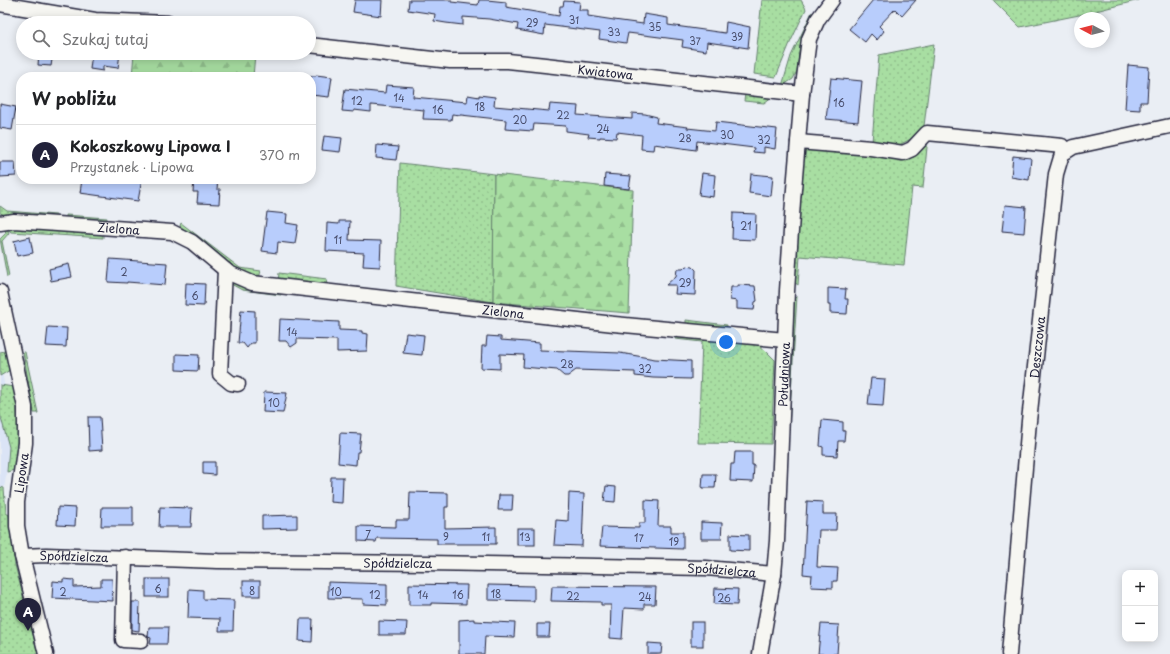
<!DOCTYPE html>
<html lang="pl">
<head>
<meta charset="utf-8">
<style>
	body { margin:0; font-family:"Playpen Sans",sans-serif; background:#f6f6f6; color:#202124 }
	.controls { position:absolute; right:12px; bottom:12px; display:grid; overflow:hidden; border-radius:8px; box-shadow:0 2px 10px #0003 }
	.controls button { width:36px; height:36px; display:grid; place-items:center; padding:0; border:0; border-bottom:1px solid #e0e0e0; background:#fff; color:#202124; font:20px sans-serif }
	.compass { position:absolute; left:1074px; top:12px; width:36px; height:36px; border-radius:50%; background:#fff; box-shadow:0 2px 10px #0003; rotate:277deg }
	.you { position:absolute; left:726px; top:342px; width:14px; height:14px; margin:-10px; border:3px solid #fff; border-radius:50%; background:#1a73e8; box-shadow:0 0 0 6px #1a73e833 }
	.badge { display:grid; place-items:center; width:26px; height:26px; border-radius:50%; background:#22223b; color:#fff; font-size:13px; font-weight:700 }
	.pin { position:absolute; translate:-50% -33px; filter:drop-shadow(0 1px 2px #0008) }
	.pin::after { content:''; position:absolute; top:21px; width:14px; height:12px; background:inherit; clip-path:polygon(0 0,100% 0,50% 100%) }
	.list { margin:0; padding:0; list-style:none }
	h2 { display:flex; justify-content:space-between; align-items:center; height:52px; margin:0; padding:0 16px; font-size:17px }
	h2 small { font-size:13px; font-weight:400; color:#757577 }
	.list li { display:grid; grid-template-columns:26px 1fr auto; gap:12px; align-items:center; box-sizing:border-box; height:60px; padding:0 16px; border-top:1px solid #e0e0e0 }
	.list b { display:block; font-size:15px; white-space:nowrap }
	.list p { margin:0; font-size:13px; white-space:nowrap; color:#757577 }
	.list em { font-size:13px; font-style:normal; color:#757577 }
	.icon { flex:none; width:22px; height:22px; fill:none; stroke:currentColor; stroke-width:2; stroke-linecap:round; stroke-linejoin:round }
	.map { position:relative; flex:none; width:1170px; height:654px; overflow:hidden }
	.search { position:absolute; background:#fff; box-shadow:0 2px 10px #0003; left:16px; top:16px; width:300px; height:44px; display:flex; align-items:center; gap:10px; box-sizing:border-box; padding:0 14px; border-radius:22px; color:#757577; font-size:15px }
	.panel { position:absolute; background:#fff; box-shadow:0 2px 10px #0003; left:16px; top:72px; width:300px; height:112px; border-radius:16px }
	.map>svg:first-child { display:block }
</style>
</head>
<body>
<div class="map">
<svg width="1170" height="654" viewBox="0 0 1170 654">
	<defs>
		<pattern id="grass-dots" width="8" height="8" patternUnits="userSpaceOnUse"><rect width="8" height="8" fill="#a8dea2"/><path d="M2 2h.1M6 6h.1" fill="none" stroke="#90be8c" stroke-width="1.8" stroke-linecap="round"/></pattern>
		<pattern id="forest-firs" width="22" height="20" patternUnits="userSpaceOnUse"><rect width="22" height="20" fill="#a8dea2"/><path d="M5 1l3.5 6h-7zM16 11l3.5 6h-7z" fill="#90be8c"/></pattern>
	</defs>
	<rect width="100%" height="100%" fill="#eaeef4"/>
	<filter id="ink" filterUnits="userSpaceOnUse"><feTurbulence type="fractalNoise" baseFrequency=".025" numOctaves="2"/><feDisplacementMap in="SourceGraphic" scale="8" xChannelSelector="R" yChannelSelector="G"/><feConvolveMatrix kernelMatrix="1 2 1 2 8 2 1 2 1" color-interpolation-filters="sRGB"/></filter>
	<g filter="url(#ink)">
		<!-- built -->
		<polygon fill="#dbe4f6" points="0,363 14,431 4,488 0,487"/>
		<!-- grass -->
		<g fill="url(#grass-dots)" stroke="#65806e">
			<polygon points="762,0 801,0 806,9 790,43 776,77 754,74"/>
			<polygon points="993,0 1139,0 1084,14 1020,27"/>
			<polygon points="812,12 800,46 797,71 793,79 782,86 791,56"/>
			<polygon points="934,44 924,126 913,138 899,145 872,142 879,55"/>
			<polygon points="745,94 773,96 764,103 744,101"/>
			<polygon points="928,137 923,188 912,187 904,265 800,256 798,285 794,282 803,147 914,157"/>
			<polygon points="400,163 494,174 493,302 396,286"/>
			<polygon points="0,206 7,211 56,215 55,219 3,217 3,214 0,213"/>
			<polygon points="66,215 107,218 107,223 67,220"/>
			<polygon points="181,223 240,268 261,271 259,278 235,269 180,226"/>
			<polygon points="13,227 103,232 103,238 11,232 7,229 9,233 2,241 9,276 7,277 0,239 6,233 5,230"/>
			<polygon points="279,273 327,279 326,288 278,282"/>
			<polygon points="235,281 281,291 281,295 242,290 231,284"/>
			<polygon points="797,296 789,427 793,300"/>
			<polygon points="686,320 727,325 727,330 686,326"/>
			<polygon points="676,336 761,344 761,349 764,349 775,360 771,444 698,443 702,342 675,339"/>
			<polygon points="5,351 10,370 0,376 0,352"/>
			<polygon points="23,352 25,352 38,413 34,413"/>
			<path d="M0 385 14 387C19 416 19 441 14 470L7 472 9 447 0 414Z"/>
			<polygon points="0,487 4,488 6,513 9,515 15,565 38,654 0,654"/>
		</g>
		<!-- forest -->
		<g fill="url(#forest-firs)" stroke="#65806e">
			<polygon points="134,53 255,54 253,77 132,77"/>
			<polygon points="494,174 633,190 629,313 493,302"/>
		</g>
		<!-- building -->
		<g fill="#b8cdfc" stroke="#22223b">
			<polygon points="355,0 382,0 381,16 353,12"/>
			<polygon points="409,0 451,0 451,2 478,5 479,0 487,0 506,2 506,7 559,16 560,6 563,6 564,1 580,2 579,10 588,10 588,16 614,20 643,24 644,14 668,18 668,25 725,33 726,22 750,27 748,48 707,42 706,51 682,47 683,40 628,33 626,43 599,39 600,32 545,25 544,35 517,30 518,24 489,19 463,17 463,25 446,23 434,21 435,14 408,10"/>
			<polygon points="873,0 916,0 902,16 895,9 879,26 884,31 877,40 871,34 865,42 849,29"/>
			<polygon points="39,53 53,53 51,66 38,65"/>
			<polygon points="92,53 120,53 118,68 103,66 103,71 90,69"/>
			<polygon points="1128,65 1149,67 1147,102 1140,102 1140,110 1125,109"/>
			<polygon points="316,75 332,77 329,97 311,95 311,76 316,76"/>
			<polygon points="831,78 862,81 858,122 826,119"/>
			<polygon points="386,85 414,87 413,97 467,102 468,95 479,97 479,95 495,97 494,106 549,111 550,104 578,106 577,115 632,119 632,113 645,114 657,117 656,123 688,127 687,128 715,131 716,122 777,129 775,149 764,147 764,153 753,152 754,148 697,141 696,150 654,144 653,150 641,149 642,135 617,132 616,138 600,137 600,138 588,137 589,134 566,131 566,126 534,124 533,131 505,129 506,120 452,114 451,120 423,119 424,110 371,105 371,112 354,110 354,112 342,111 345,89 385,93"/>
			<polygon points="0,104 16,107 12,130 0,128"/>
			<polygon points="324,136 342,138 340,152 322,150"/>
			<polygon points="377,145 398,147 396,160 376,158"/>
			<polygon points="1013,156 1031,158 1029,180 1011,177"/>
			<polygon points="0,162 15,162 16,176 0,177"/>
			<polygon points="702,173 715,175 713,197 699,195"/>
			<polygon points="605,174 631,176 629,189 604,186"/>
			<polygon points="751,174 773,176 771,196 749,193"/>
			<polygon points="82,179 142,179 138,201 80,193"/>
			<polygon points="194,179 218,179 217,189 220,189 219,204 197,203 198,192 193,192"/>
			<polygon points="1005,205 1026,207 1024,233 1002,231"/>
			<polygon points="267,212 287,214 286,223 298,225 295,244 278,242 277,253 262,251"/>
			<polygon points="733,213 756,214 755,240 732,239"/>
			<polygon points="339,221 350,221 349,240 381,241 380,267 363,266 364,253 326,251 327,223 339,224"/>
			<polygon points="30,237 33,253 17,256 14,241"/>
			<polygon points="110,259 167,263 165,285 127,282 127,283 108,282"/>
			<polygon points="69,264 72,277 51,281 49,269"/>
			<polygon points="686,266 693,267 696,270 695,295 675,294 676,285 666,285 676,276 677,269 683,269"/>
			<polygon points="186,283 205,284 204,306 185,305"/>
			<polygon points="738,285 755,286 757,301 755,302 754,310 737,309 737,301 730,300 731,287 738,287"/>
			<polygon points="828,288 846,289 845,299 848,299 847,314 830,313 830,305 828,305"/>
			<polygon points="241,310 255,311 255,343 251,343 247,348 243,343 238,343"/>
			<polygon points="280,319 339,322 339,330 362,331 362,333 368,334 367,351 337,352 337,340 297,339 297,343 291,347 286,341 279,341"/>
			<polygon points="48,327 67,328 66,347 46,346"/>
			<polygon points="406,333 424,335 422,355 403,353"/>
			<polygon points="487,336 501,337 501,340 540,343 540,350 620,353 655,359 691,361 691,379 653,378 635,376 635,372 576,370 568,376 564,376 557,370 523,367 524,355 500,354 500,369 481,368 482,346 486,346"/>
			<polygon points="176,354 199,355 198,371 176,370"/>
			<polygon points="871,378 885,379 883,406 868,405"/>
			<polygon points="264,392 287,393 283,413 263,412"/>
			<polygon points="88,417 100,417 102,450 89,451"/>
			<polygon points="822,420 843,422 843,431 845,431 844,441 838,441 837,456 823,455 823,447 820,446"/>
			<polygon points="340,433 361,434 359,452 357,452 356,465 338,463"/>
			<polygon points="735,452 752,452 752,465 754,465 753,482 730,481 731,464 734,464"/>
			<polygon points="203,462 215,462 215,475 203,474"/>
			<polygon points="703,474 716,474 715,488 702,488"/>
			<polygon points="331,477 343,477 342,503 330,502"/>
			<polygon points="606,486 616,487 615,502 604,501"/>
			<polygon points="410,492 448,493 448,507 445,507 445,528 496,527 496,544 437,544 437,539 377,538 376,542 358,541 358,526 396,527 396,520 409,520"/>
			<polygon points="569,493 584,494 582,546 554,545 556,520 568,521"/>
			<polygon points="499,495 513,495 512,510 498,510"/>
			<polygon points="645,500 659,501 658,526 671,526 671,532 683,532 683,549 600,546 602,527 639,528 639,523 645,523"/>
			<polygon points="807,501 823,502 823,514 837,514 836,530 819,530 817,567 838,568 837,581 833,581 833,588 811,587 812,575 803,574"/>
			<polygon points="58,507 76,508 75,526 57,525"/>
			<polygon points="102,507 133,507 133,526 101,526"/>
			<polygon points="160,507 192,508 191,527 159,527"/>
			<polygon points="297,515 297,528 262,529 262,516"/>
			<polygon points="701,522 722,523 721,539 701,539"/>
			<rect x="517" y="528" width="18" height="17"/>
			<polygon points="730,534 749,535 749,551 730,550"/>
			<polygon points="63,579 74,580 74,587 101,586 101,579 112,579 113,601 52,598 53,581 63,582"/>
			<rect x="146" y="579" width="23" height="18"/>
			<rect x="243" y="581" width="17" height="15"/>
			<polygon points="328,582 387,584 387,605 363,604 363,599 328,598"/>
			<polygon points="409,584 467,585 466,604 431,603 431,605 409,605"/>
			<polygon points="488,585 534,586 534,601 488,600"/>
			<polygon points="552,586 656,587 655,604 644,604 644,609 624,608 622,639 610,638 611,605 601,605 601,602 551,601"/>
			<polygon points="715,588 738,589 737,605 714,604"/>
			<polygon points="189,589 203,590 203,599 234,600 233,631 219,631 220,619 188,618"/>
			<polygon points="132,602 140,602 139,631 132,630"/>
			<polygon points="300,619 313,619 312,642 299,641"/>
			<polygon points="474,619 474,621 515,623 514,637 485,636 484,654 459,654 459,620"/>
			<polygon points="379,621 407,622 406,635 379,635"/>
			<rect x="691" y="622" width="12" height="24"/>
			<polygon points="537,624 550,624 549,637 537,637"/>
			<polygon points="821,624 839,625 837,654 818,654"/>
			<polygon points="149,627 168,627 167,644 150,644 151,638 148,637"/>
			<polygon points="648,643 662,644 661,654 648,654"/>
		</g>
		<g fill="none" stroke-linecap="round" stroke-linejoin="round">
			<defs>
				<g id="minor">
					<polyline points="0,4 95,20 168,23"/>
					<path id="s1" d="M309 45 450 61H508L545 65 802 94"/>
					<polyline points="798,142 871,148 903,153 912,149 927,133 1062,146 1066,151"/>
					<path id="s2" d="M0 223 14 221 172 232 192 242 229 273 252 283 614 324 785 340"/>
					<polyline points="225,270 220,374 231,383 238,384"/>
					<polyline points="0,292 25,407 25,443 17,502 17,526 22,556 46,654"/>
					<path id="s3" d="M22 556 46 555 218 561 427 563 706 568 774 574"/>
					<polyline points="125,557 123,640 141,641"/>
					<path id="s4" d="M760 654 774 574 777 541 787 291 793 201 802 94 809 39 818 19 832 0"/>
					<path id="s5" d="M1009 654 1029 421 1056 174 1062 154 1073 147 1170 126"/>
				</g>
			</defs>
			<!-- minor casing -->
			<use href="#minor" stroke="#22223b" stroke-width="17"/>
			<!-- minor -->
			<use href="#minor" stroke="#f6f6f2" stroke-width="14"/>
		</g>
	</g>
	<g text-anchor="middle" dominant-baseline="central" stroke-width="3.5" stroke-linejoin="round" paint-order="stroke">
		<!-- number labels -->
		<g font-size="10" fill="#484d6b">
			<text x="574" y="19">31</text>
			<text x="532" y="22">29</text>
			<text x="655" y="26">35</text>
			<text x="614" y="31">33</text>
			<text x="737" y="36">39</text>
			<text x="695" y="40">37</text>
			<text x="399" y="97">14</text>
			<text x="357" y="100">12</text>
			<text x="839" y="102">16</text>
			<text x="480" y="106">18</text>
			<text x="438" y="109">16</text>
			<text x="563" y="114">22</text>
			<text x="520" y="119">20</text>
			<text x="603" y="128">24</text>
			<text x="727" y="134">30</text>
			<text x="685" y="137">28</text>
			<text x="764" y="139">32</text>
			<text x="746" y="225">21</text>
			<text x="338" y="239">11</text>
			<text x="124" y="271">2</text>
			<text x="685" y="282">29</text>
			<text x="195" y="295">6</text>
			<text x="292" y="331">14</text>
			<text x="567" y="363">28</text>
			<text x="645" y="368">32</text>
			<text x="274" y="402">10</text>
			<text x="368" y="534">7</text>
			<text x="446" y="536">9</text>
			<text x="486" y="536">11</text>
			<text x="525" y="536">13</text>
			<text x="639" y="537">17</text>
			<text x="674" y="541">19</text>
			<text x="158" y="588">6</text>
			<text x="252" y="590">8</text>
			<text x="63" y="591">2</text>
			<text x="336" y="591">10</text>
			<text x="496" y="593">18</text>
			<text x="375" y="594">12</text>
			<text x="423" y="594">14</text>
			<text x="458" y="594">16</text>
			<text x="573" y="595">22</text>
			<text x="645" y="596">24</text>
			<text x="724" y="597">26</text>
		</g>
		<!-- street labels -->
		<g font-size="12" fill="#22223b" stroke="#f6f6f2">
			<text stroke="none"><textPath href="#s1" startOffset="298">Kwiatowa</textPath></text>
			<text stroke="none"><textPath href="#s2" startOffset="119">Zielona</textPath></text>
			<text stroke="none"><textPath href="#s2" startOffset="521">Zielona</textPath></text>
			<text stroke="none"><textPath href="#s5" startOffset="308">Deszczowa</textPath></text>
			<text stroke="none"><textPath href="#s4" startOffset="281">Południowa</textPath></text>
			<text transform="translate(21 473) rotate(-82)">Lipowa</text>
			<text stroke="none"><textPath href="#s3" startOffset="52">Spółdzielcza</textPath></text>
			<text stroke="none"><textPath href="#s3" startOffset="376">Spółdzielcza</textPath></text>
			<text stroke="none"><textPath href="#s3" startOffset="700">Spółdzielcza</textPath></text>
		</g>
	</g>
</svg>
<div class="controls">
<button>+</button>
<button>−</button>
</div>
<svg class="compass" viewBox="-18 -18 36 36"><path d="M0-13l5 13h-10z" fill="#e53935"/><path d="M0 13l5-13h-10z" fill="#757577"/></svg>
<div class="you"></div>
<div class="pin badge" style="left:28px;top:631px">A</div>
<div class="search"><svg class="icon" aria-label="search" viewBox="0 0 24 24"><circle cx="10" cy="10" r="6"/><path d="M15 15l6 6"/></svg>Szukaj tutaj</div>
<section class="panel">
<h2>W pobliżu<small></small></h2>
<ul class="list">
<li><span class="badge">A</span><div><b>Kokoszkowy Lipowa I</b><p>Przystanek · Lipowa</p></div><em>370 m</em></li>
</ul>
</section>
</div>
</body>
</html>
